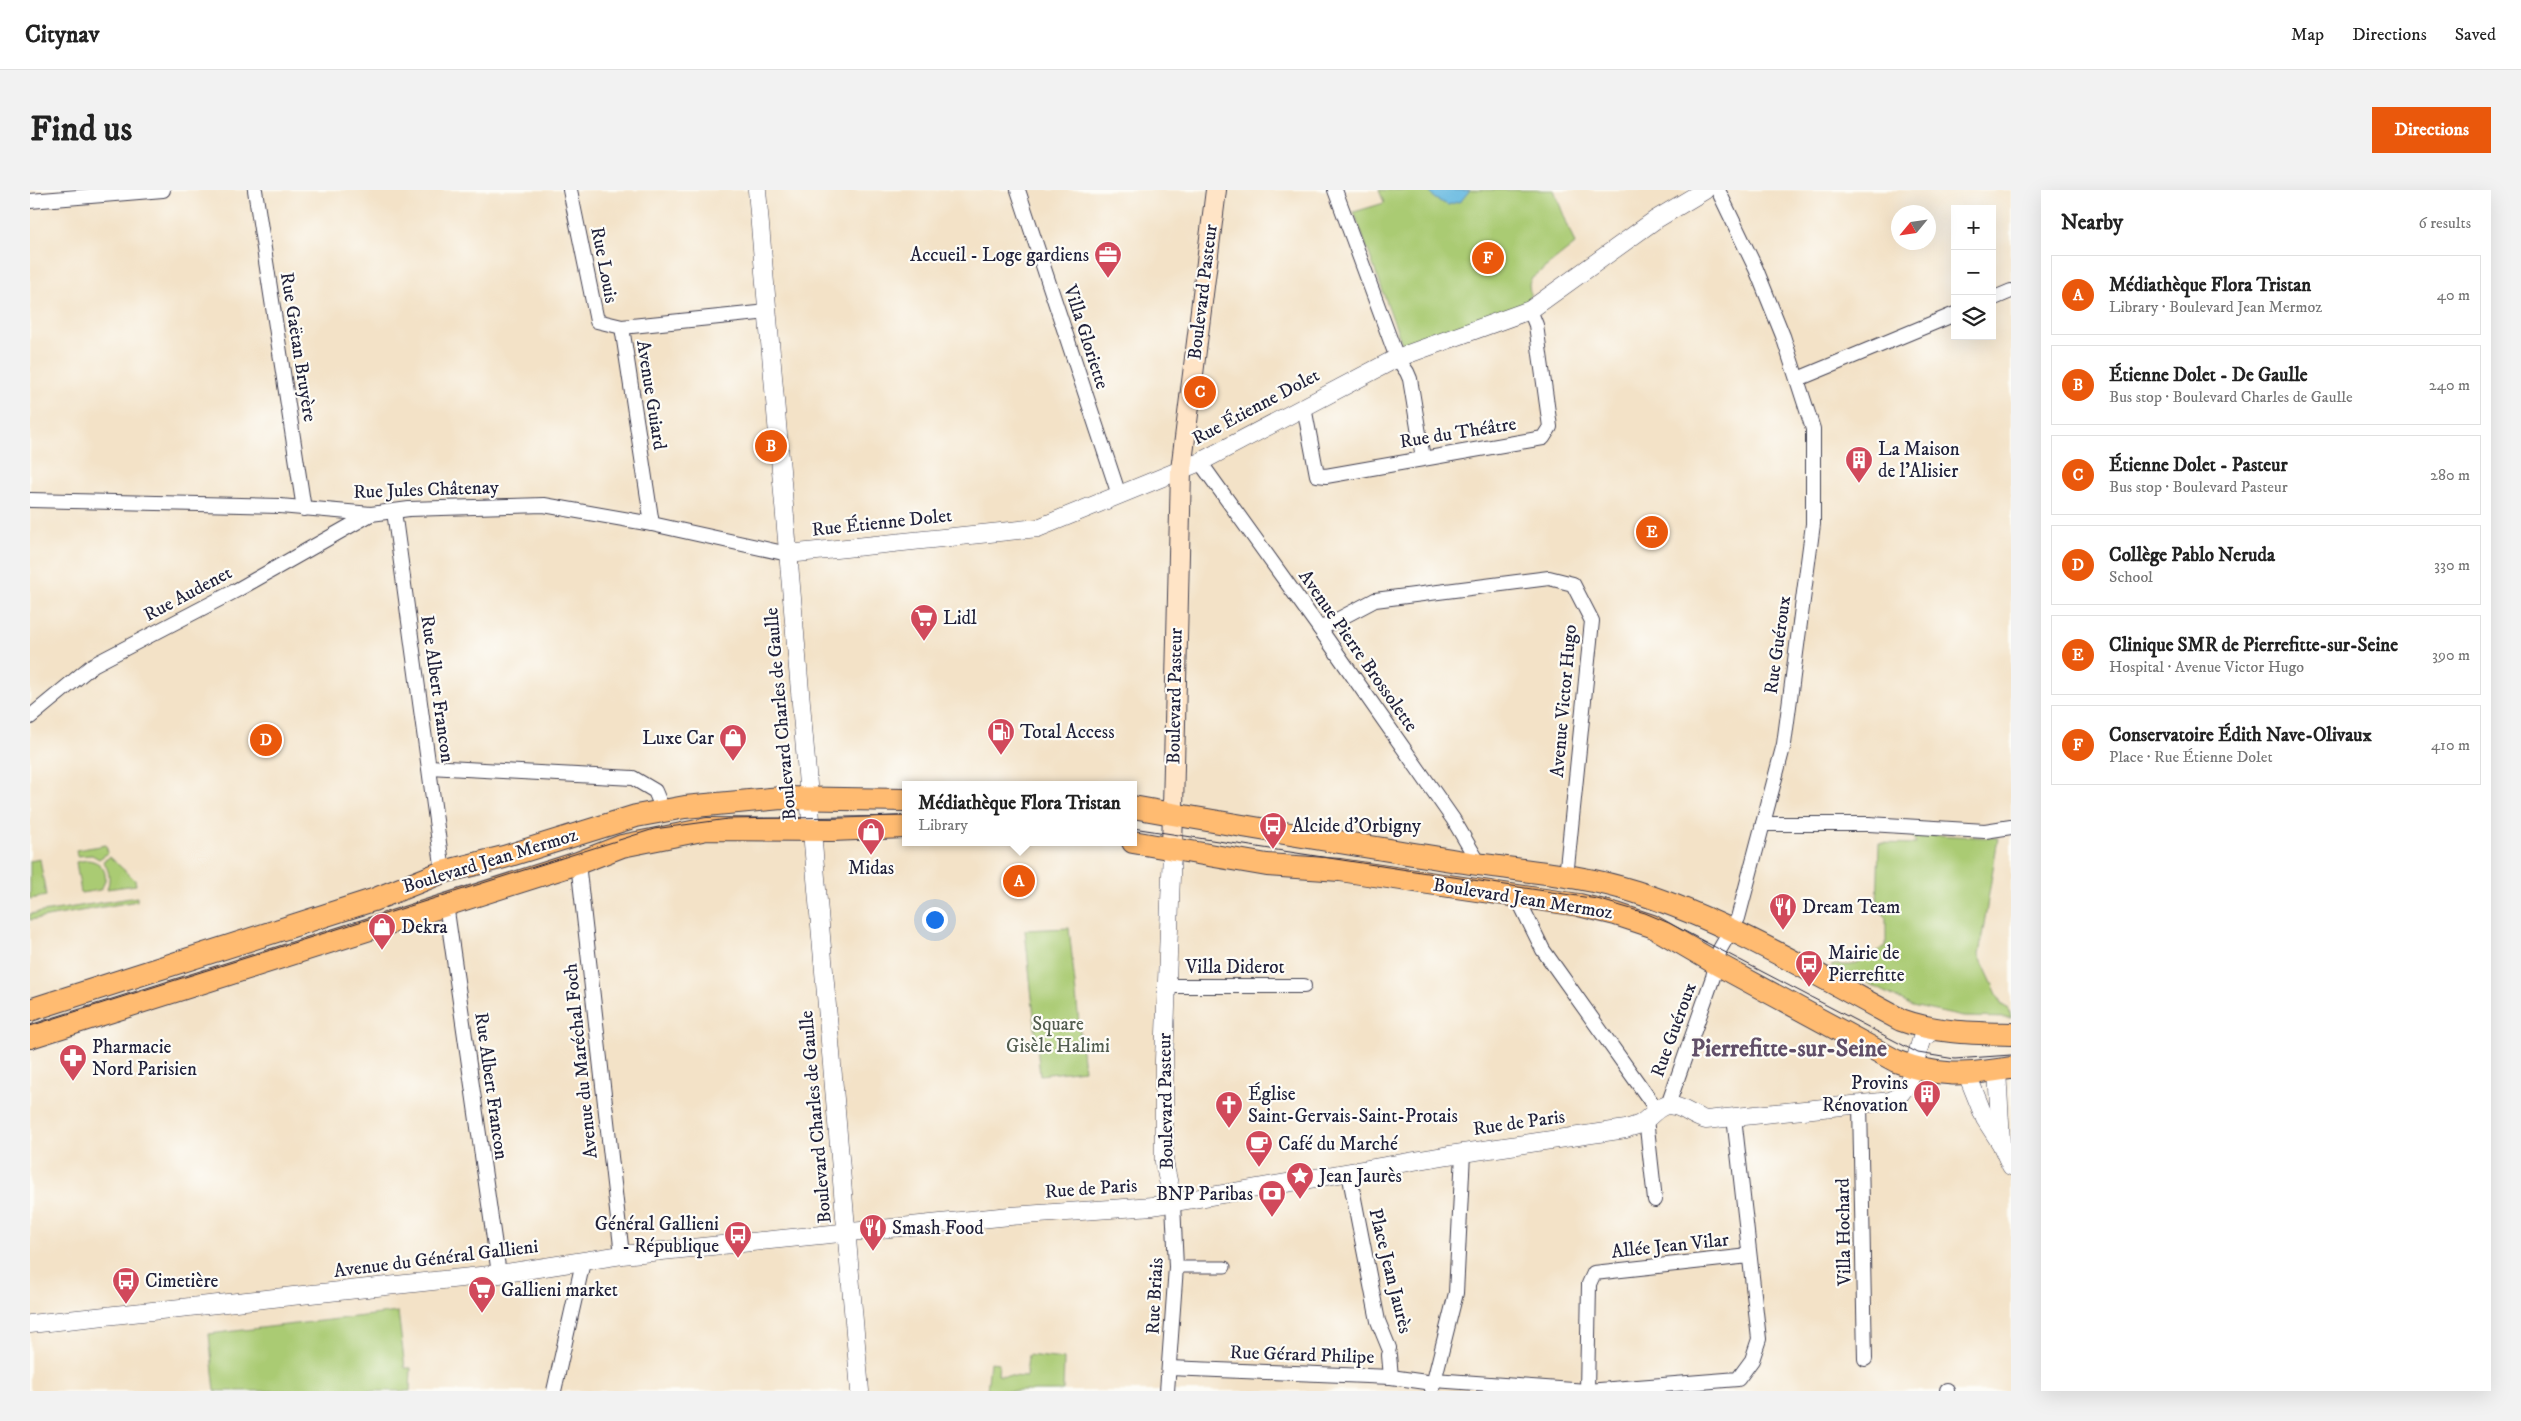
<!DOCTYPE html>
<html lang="en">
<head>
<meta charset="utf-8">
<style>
	body { margin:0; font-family:"IM FELL DW Pica",serif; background:#f2f2f2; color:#222 }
	.controls { position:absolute; right:15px; top:15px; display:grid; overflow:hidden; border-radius:0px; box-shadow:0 5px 20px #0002 }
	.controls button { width:45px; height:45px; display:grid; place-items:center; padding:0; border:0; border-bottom:1px solid #e0e0e0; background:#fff; color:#222; font:25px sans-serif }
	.compass { position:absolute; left:1861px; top:15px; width:45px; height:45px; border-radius:50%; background:#fff; box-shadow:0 5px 20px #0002; rotate:241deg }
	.you { position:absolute; left:904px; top:729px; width:18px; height:18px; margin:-12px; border:4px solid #fff; border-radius:50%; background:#1a73e8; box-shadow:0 0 0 8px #1a73e833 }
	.badge { display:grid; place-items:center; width:32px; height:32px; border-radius:50%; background:#ea580c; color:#fff; font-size:16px; font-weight:700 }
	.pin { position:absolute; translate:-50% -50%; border:2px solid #fff; box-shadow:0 1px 5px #0006 }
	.popup { position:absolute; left:872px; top:591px; width:235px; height:65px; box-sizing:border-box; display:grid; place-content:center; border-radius:0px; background:#fff; filter:drop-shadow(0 1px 4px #0005); font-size:16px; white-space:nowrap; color:#767676 }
	.popup b { font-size:19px; color:#222 }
	.popup::after { content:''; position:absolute; left:50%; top:100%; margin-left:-10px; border:10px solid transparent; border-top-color:#fff }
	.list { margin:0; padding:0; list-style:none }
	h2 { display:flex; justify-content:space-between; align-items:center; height:65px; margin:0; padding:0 20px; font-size:21px }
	h2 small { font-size:16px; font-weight:400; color:#767676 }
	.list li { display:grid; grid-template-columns:32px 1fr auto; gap:15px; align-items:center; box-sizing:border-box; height:80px; margin:0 10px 10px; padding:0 10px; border:1px solid #e0e0e0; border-radius:0px }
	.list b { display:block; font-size:19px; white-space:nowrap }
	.list p { margin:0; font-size:16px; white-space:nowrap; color:#767676 }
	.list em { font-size:16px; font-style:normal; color:#767676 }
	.icon { flex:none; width:28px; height:28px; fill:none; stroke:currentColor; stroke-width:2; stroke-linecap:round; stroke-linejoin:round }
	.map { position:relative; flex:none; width:1981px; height:1201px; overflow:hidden; border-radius:0px }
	header { display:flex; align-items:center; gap:30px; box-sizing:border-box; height:70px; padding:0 25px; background:#fff; border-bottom:1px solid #e0e0e0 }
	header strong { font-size:24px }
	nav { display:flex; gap:28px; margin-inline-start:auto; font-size:18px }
	.intro { display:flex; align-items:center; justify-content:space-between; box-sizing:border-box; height:120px; padding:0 30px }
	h1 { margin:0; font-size:35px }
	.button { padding:12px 22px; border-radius:0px; background:#ea580c; color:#fff; font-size:18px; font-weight:700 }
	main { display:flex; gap:30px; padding:0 30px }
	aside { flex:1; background:#fff; border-radius:0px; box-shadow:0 5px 20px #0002 }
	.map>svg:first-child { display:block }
</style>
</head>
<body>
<header>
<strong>Citynav</strong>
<nav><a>Map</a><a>Directions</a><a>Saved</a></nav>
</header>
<div class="intro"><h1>Find us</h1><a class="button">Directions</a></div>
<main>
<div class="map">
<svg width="1981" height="1201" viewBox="0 0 1981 1201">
	<rect width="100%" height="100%" fill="#fdfcf7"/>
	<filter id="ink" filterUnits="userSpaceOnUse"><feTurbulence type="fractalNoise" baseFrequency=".02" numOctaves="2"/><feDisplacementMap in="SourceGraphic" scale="10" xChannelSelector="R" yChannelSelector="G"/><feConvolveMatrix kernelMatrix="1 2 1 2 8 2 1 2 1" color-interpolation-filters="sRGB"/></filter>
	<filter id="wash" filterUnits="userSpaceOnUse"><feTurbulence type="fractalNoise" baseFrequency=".0096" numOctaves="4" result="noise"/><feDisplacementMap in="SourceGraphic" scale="20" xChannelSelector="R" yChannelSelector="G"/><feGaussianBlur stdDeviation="1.12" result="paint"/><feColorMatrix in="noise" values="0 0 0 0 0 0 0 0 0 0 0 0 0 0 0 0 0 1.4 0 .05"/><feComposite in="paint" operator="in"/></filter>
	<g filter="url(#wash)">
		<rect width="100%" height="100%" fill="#f3e2c7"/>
		<!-- green -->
		<g fill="#aacb73" stroke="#667657">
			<polygon points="1349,0 1524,0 1545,54 1501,89 1499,94 1501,111 1373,157 1324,22 1354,13"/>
			<polygon points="1882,644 1968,648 1949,765 1972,815 1979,819 1981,828 1933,827 1882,816 1836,792 1830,794 1801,778 1802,775 1822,775 1856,756 1856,727 1847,717 1849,653 1886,654"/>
			<polygon points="76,655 78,663 69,669 62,665 47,666 46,660"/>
			<path d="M80 667 105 690 106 695 77 699C81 688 79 680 73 671Z"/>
			<polygon points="10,669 16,706 0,709 0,671"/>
			<path d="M57 670C74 671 81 687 70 700L51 703 46 672Z"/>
			<polygon points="107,707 107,711 0,730 0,724"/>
			<polygon points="1039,738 1054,880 1010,885 995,740"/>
			<polygon points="368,1122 375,1178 381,1178 380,1201 185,1201 179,1144"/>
			<polygon points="998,1165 1034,1169 1033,1201 957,1201 960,1172 969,1173 968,1185 996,1187"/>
		</g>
		<!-- water -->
		<polygon fill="#64b8e0" stroke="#436d8e" points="1399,0 1440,0 1431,11 1418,15 1405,9"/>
	</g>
	<g filter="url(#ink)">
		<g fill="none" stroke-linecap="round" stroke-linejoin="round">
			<defs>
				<polyline id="pedestrian" points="1146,1077 1195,1077"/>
				<g id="minor">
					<polyline points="225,0 274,319"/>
					<polyline points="540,0 567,131 592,137 738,122"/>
					<polyline points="988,0 1089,305"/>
					<polyline points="1305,0 1367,168 1377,182 1380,189 1393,268"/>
					<polyline points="0,11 133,0"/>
					<polyline points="1962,109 1981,101"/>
					<polyline points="592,137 622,334"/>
					<polyline points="1768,189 1925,124"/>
					<polyline points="1274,217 1287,285 1296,286 1513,248 1520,237 1506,135 1500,120"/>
					<polyline points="1170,272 1290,439 1423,629 1450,675"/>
					<polyline points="0,310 250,316 341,324 379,319 514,315 622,334 758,364"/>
					<polyline points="364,321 413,682"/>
					<polyline points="1290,439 1345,410 1519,388 1543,394 1562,431 1536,687"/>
					<polyline points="0,527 63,475 207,400 341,324"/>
					<polyline points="399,577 603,588 625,601 633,620"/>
					<polyline points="1733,634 1839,634 1955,641 1981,637"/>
					<polyline points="548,673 592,1065"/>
					<polyline points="1487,707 1513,760 1627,920"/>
					<polyline points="416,714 469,1084"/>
					<polyline points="1137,796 1274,796"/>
					<polyline points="1830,914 1835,1169"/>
					<polyline points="1638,915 1683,787 1690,759 1708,728 1754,554 1783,334 1783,239 1753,146 1726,79 1688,0"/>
					<polyline points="1616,929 1625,1010"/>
					<polyline points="1319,983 1348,1131 1359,1158"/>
					<polyline points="1359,1165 1361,1187"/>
					<polyline points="1139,1178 1361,1187 1403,1193"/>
					<polyline points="1404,1190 1557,1201 1708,1189 1722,1170 1729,1149 1704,927"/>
					<polyline points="1402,1199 1426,1103 1433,963"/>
					<polyline points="524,1201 553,1072"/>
					<polyline points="1137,1201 1146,1077 1143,1013"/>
					<polyline points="1557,1201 1559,1094 1564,1083 1719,1066"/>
					<polyline points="1917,1201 1917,1200"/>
				</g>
				<g id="tertiary">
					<polyline points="727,0 830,1201"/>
					<polyline points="758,364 1008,338 1170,272 1367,168 1500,120 1625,30 1675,0"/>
					<polyline points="1142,660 1134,870 1134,972 1143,1013"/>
					<polyline points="1967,880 1971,951"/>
					<polyline points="1937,884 1955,929 1971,954 1981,976"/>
					<path d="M0 1134 469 1084 592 1065 980 1026 1123 1016 1419 965 1596 939C1600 937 1606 936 1610 934 1622 927 1629 912 1644 916 1655 918 1663 927 1676 930L1861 911C1883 899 1884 870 1892 848L1908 839"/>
				</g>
				<polyline id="secondary" points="1142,660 1151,280 1186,0"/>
				<g id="primary">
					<path d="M1103 617C1213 637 1323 654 1434 672 1491 681 1551 684 1606 702 1700 732 1785 784 1871 830 1906 843 1944 843 1981 844"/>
					<path d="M1103 652 1237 675 1310 680 1549 715 1586 724 1622 736 1687 774 1866 871C1909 888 1936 885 1981 878"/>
					<polyline points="0,820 343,710 413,682 474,667 606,626 655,617 751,608 875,610"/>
					<polyline points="0,847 548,673 592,656 677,639 802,640 875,637"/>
				</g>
			</defs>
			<!-- pedestrian casing -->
			<use href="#pedestrian" stroke="#413f50" stroke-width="13"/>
			<!-- minor casing -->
			<use href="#minor" stroke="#413f50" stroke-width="16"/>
			<!-- tertiary casing -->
			<use href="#tertiary" stroke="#413f50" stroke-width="19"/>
			<!-- secondary casing -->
			<use href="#secondary" stroke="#413f50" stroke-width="22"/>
			<!-- primary casing -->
			<use href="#primary" stroke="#413f50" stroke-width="24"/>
			<!-- pedestrian -->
			<use href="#pedestrian" stroke="#fff" stroke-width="11"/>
			<!-- minor -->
			<use href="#minor" stroke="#fff" stroke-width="14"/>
			<!-- tertiary -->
			<use href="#tertiary" stroke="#fff" stroke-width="18"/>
			<!-- secondary -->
			<use href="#secondary" stroke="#ffe4c6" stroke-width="20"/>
			<!-- primary -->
			<use href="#primary" stroke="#ffbb71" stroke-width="22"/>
			<!-- tram -->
			<g stroke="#22223b" stroke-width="1">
				<polyline points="1103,638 1567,709 1615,723 1639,733 1888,863 1925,869 1981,865"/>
				<polyline points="0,836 624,639 698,629 875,626"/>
			</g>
		</g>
	</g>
	<!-- icons -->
	<defs>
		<symbol id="office-pin" viewBox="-11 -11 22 30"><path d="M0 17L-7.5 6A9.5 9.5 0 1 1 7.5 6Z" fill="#d1495b" stroke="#fdfcf7"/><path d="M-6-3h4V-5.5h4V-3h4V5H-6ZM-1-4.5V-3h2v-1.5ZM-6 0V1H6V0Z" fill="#fff"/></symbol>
		<symbol id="building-pin" viewBox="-11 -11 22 30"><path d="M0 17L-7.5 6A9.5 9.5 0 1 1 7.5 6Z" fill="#d1495b" stroke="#fdfcf7"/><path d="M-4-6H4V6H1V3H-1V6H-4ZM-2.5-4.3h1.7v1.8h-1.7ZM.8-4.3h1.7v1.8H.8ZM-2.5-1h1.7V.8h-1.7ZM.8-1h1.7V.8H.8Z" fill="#fff"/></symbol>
		<symbol id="supermarket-pin" viewBox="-11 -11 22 30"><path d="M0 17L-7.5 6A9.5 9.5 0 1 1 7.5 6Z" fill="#d1495b" stroke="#fdfcf7"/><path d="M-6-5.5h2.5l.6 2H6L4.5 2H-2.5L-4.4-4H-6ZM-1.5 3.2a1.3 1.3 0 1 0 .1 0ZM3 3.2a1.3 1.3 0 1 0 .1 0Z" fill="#fff"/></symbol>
		<symbol id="fuel-pin" viewBox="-11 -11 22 30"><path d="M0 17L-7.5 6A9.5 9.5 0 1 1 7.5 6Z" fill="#d1495b" stroke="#fdfcf7"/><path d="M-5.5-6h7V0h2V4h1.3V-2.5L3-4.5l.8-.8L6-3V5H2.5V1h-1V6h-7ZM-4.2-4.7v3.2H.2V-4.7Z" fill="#fff"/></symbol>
		<symbol id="shop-pin" viewBox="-11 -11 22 30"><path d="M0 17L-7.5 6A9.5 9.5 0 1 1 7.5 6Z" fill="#d1495b" stroke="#fdfcf7"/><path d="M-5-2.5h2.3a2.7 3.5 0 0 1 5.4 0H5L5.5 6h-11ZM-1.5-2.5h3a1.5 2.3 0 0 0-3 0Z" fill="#fff"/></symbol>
		<symbol id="bus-pin" viewBox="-11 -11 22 30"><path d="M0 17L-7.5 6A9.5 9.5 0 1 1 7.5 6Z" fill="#d1495b" stroke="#fdfcf7"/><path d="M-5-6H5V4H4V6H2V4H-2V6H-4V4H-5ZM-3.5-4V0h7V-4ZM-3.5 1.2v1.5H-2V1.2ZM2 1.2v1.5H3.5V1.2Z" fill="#fff"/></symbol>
		<symbol id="restaurant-pin" viewBox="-11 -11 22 30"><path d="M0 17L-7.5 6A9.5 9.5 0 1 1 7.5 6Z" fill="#d1495b" stroke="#fdfcf7"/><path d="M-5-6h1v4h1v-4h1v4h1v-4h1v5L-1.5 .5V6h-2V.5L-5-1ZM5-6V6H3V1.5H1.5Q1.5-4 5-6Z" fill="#fff"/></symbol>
		<symbol id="pharmacy-pin" viewBox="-11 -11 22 30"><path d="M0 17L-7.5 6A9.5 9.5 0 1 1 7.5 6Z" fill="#d1495b" stroke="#fdfcf7"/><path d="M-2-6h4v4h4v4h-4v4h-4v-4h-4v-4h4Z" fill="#fff"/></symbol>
		<symbol id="church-pin" viewBox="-11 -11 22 30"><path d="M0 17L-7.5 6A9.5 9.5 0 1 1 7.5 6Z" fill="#d1495b" stroke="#fdfcf7"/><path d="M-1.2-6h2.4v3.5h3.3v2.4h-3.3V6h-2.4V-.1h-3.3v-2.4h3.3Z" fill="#fff"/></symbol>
		<symbol id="cafe-pin" viewBox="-11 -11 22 30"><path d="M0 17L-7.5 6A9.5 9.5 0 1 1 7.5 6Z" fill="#d1495b" stroke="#fdfcf7"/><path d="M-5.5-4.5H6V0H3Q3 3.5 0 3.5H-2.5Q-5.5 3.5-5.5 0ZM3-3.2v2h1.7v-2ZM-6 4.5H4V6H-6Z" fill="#fff"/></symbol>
		<symbol id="sight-pin" viewBox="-11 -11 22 30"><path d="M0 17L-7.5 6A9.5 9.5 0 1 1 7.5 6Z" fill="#d1495b" stroke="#fdfcf7"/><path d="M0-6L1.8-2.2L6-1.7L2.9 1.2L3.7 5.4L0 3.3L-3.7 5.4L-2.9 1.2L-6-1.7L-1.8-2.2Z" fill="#fff"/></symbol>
		<symbol id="bank-pin" viewBox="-11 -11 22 30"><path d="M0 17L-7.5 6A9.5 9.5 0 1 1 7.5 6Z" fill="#d1495b" stroke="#fdfcf7"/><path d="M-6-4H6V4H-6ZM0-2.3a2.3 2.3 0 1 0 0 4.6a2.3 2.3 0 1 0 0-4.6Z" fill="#fff"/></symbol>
	</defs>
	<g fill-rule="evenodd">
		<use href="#office-pin" x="1062" y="49" width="32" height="43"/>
		<use href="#building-pin" x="1813" y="254" width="32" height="43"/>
		<use href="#supermarket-pin" x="878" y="412" width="32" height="43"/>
		<use href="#fuel-pin" x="955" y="526" width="32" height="43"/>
		<use href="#shop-pin" x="687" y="532" width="32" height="43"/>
		<use href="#bus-pin" x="1227" y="620" width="32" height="43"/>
		<use href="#shop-pin" x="825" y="626" width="32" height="43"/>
		<use href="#restaurant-pin" x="1737" y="701" width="32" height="43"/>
		<use href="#shop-pin" x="336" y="721" width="32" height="43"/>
		<use href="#bus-pin" x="1763" y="758" width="32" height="43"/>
		<use href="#pharmacy-pin" x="27" y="852" width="32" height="43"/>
		<use href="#building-pin" x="1881" y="888" width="32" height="43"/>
		<use href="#church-pin" x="1183" y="899" width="32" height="43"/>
		<use href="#cafe-pin" x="1213" y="938" width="32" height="43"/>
		<use href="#sight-pin" x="1254" y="970" width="32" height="43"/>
		<use href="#bank-pin" x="1226" y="988" width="32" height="43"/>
		<use href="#restaurant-pin" x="827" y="1022" width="32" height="43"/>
		<use href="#bus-pin" x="692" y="1029" width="32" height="43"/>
		<use href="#bus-pin" x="80" y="1075" width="32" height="43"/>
		<use href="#supermarket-pin" x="436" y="1084" width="32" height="43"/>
	</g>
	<g text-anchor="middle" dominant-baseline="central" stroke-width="4.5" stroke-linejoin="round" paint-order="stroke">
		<!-- poi labels -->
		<g font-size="19" fill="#22223b" stroke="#fdfcf7" text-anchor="start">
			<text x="1059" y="65" text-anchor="end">Accueil - Loge gardiens</text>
			<text x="1848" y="259">La Maison<tspan x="1848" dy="22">de l'Alisier</tspan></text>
			<text x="913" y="428">Lidl</text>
			<text x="990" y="542">Total Access</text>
			<text x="684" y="548" text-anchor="end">Luxe Car</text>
			<text x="1262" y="636">Alcide d'Orbigny</text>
			<text x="841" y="678" text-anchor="middle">Midas</text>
			<text x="1772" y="717">Dream Team</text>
			<text x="371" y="737">Dekra</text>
			<text x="1798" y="763">Mairie de<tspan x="1798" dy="22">Pierrefitte</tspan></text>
			<text x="62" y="857">Pharmacie<tspan x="62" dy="22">Nord Parisien</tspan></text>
			<text x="1878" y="893" text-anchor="end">Provins<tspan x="1878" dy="22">Rénovation</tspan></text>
			<text x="1218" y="904">Église<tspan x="1218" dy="22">Saint-Gervais-Saint-Protais</tspan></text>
			<text x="1248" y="954">Café du Marché</text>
			<text x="1289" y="986">Jean Jaurès</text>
			<text x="1223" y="1004" text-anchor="end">BNP Paribas</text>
			<text x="689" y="1034" text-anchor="end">Général Gallieni<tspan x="689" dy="22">- République</tspan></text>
			<text x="862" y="1038">Smash Food</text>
			<text x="115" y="1091">Cimetière</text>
			<text x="471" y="1100">Gallieni market</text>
		</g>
		<!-- street labels -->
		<g font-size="19" fill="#22223b" stroke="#fdfcf7">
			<text transform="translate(574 75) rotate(79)">Rue Louis</text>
			<text transform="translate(1173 102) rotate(-83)">Boulevard Pasteur</text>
			<text transform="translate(1056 147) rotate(72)">Villa Gloriette</text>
			<text transform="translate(268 157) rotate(81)">Rue Gaëtan Bruyère</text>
			<text transform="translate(621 205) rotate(81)">Avenue Guiard</text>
			<text transform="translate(1226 217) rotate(-28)">Rue Étienne Dolet</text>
			<text transform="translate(1428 243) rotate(-9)">Rue du Théâtre</text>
			<text transform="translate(396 300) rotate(-2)">Rue Jules Châtenay</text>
			<text transform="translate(852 333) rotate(-6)">Rue Étienne Dolet</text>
			<text transform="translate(158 404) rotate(-28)">Rue Audenet</text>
			<text transform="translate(1748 455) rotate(-82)">Rue Guéroux</text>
			<text transform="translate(1328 461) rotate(55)">Avenue Pierre Brossolette</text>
			<text transform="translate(407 499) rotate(82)">Rue Albert Francon</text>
			<text transform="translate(1145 506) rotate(-89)">Boulevard Pasteur</text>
			<text transform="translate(1534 511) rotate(-85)">Avenue Victor Hugo</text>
			<text transform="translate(751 524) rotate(-95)">Boulevard Charles de Gaulle</text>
			<text transform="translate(460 671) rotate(-17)">Boulevard Jean Mermoz</text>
			<text transform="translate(1493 709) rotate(9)">Boulevard Jean Mermoz</text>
			<text x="1205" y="777">Villa Diderot</text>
			<text transform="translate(1644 840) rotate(-70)">Rue Guéroux</text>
			<text transform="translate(551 871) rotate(-96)">Avenue du Maréchal Foch</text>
			<text transform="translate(461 896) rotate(82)">Rue Albert Francon</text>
			<text transform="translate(1136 911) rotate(-91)">Boulevard Pasteur</text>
			<text transform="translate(786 927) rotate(-95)">Boulevard Charles de Gaulle</text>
			<text transform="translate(1489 933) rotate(-8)">Rue de Paris</text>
			<text transform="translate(1061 999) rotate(-4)">Rue de Paris</text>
			<text transform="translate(1814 1042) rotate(-91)">Villa Hochard</text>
			<text transform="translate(1640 1056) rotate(-6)">Allée Jean Vilar</text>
			<text transform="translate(406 1069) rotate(-7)">Avenue du Général Gallieni</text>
			<text transform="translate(1360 1081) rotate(76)">Place Jean Jaurès</text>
			<text transform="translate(1125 1106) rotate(-87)">Rue Briais</text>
			<text transform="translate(1272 1165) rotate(2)">Rue Gérard Philipe</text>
		</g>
		<!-- park labels -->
		<g font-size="19" fill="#525d4f" stroke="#fdfcf7">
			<text x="1028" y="834">Square<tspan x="1028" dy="22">Gisèle Halimi</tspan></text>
		</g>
		<!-- district labels -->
		<g font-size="24" font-weight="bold" fill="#614f68" stroke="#fdfcf7">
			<text x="1759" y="859">Pierrefitte-sur-Seine</text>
		</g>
	</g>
</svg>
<div class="controls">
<button>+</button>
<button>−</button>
<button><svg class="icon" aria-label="layers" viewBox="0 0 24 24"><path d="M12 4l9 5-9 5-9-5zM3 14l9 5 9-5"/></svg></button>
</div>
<svg class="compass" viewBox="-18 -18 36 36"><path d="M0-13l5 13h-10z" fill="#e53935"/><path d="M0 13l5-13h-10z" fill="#767676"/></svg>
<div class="you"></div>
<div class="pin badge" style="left:989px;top:691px">A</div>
<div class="popup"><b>Médiathèque Flora Tristan</b>Library</div>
<div class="pin badge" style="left:741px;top:256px">B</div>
<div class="pin badge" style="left:1170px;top:202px">C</div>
<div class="pin badge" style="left:236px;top:550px">D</div>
<div class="pin badge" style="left:1622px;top:342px">E</div>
<div class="pin badge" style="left:1458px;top:68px">F</div>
</div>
<aside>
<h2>Nearby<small>6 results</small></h2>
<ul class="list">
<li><span class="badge">A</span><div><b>Médiathèque Flora Tristan</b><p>Library · Boulevard Jean Mermoz</p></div><em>40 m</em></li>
<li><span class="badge">B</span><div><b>Étienne Dolet - De Gaulle</b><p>Bus stop · Boulevard Charles de Gaulle</p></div><em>240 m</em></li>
<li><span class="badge">C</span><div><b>Étienne Dolet - Pasteur</b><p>Bus stop · Boulevard Pasteur</p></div><em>280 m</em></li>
<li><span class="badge">D</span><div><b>Collège Pablo Neruda</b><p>School</p></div><em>330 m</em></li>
<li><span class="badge">E</span><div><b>Clinique SMR de Pierrefitte-sur-Seine</b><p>Hospital · Avenue Victor Hugo</p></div><em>390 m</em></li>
<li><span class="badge">F</span><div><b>Conservatoire Édith Nave-Olivaux</b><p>Place · Rue Étienne Dolet</p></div><em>410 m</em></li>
</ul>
</aside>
</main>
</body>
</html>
